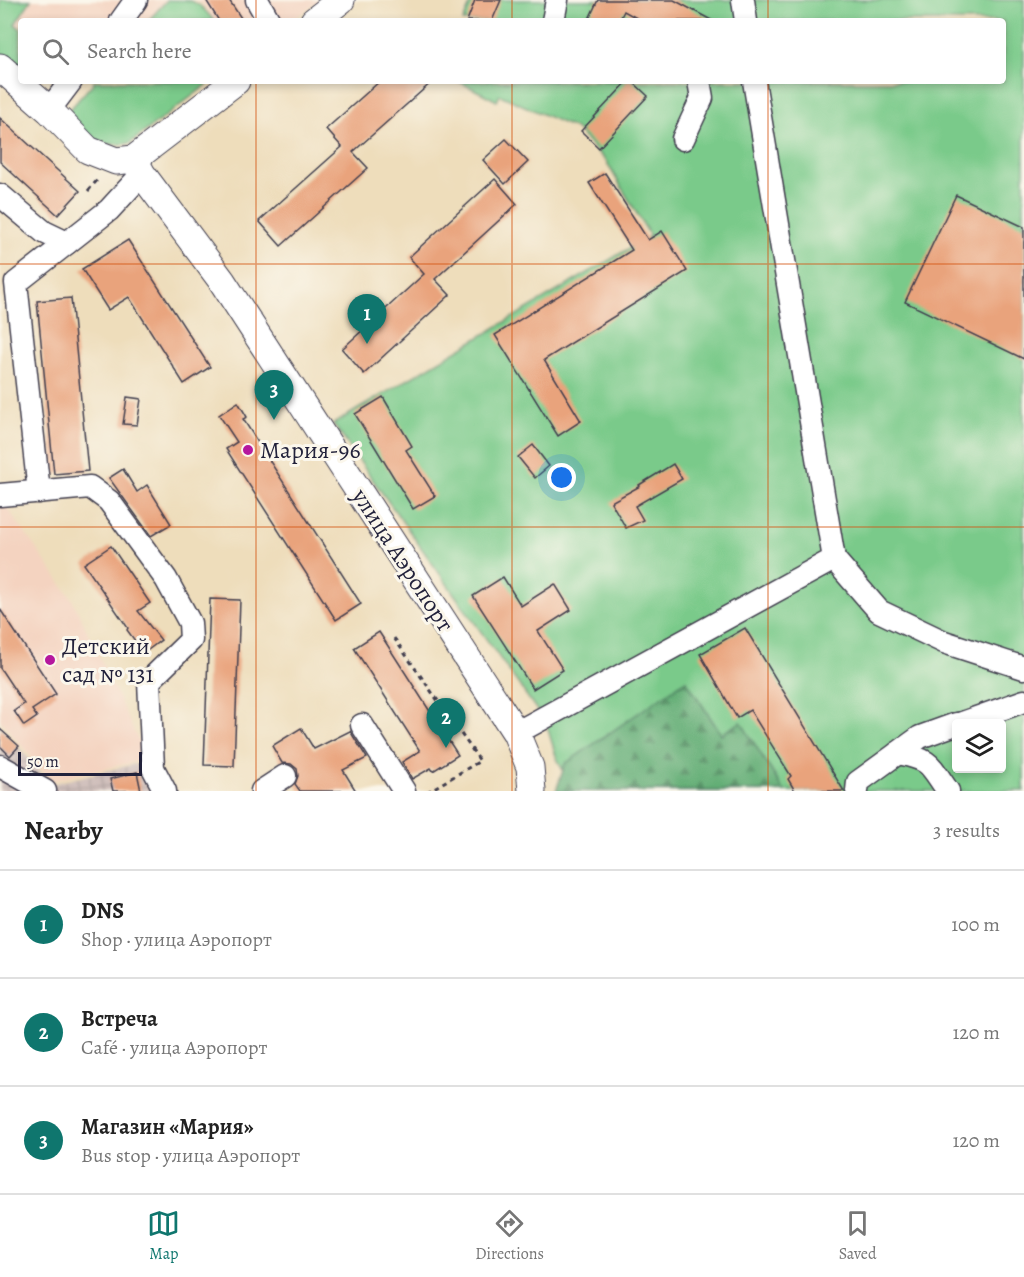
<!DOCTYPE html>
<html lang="en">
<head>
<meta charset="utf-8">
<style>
	body { margin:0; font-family:Alegreya,serif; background:#f2f2f2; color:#222 }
	.controls { position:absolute; right:18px; bottom:18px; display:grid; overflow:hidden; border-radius:6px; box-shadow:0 3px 9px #0003 }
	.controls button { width:54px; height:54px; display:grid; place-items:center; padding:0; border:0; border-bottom:2px solid #e0e0e0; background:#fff; color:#222; font:30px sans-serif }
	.scale { position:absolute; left:18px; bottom:15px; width:124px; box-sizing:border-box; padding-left:6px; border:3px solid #22223b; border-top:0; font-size:16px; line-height:21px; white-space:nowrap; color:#22223b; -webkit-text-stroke:4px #fbf7ec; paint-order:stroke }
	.you { position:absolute; left:562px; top:478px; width:21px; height:21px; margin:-15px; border:4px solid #fff; border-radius:50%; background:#1a73e8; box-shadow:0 0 0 9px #1a73e833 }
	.badge { display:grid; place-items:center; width:39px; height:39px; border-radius:50%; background:#0f766e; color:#fff; font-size:20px; font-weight:700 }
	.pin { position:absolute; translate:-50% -50px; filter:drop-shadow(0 2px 3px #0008) }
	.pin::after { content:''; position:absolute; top:32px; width:21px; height:18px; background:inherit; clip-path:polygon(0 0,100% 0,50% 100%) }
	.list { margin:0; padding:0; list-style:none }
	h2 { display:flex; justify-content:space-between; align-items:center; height:78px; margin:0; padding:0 24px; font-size:26px }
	h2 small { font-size:20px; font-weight:400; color:#767676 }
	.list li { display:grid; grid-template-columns:39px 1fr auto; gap:18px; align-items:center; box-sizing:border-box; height:108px; padding:0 24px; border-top:2px solid #e0e0e0 }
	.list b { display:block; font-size:22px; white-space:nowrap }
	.list p { margin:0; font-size:20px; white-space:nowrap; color:#767676 }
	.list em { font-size:20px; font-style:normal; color:#767676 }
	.icon { flex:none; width:33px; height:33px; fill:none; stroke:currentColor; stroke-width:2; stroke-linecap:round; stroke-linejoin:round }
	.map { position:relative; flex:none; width:1024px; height:791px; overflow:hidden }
	.search { position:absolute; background:#fff; box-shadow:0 3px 9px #0003; left:18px; right:18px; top:18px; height:66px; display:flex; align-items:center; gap:15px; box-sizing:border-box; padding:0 21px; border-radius:6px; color:#767676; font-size:22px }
	.sheet { height:402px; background:#fff }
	nav { display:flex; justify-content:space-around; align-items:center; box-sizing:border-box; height:84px; border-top:2px solid #e0e0e0; background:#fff; font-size:16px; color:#767676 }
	nav a { display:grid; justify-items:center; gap:3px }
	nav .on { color:#0f766e }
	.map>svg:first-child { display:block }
</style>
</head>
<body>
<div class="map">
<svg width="1024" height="791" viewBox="0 0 1024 791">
	<defs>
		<pattern id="industrial-grid" width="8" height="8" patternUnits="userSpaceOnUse" patternTransform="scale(1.5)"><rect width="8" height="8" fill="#d0c0bc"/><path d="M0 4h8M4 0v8" fill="none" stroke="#b2a5a2"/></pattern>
		<pattern id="forest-firs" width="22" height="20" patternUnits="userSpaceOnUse" patternTransform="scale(1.5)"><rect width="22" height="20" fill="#63ae76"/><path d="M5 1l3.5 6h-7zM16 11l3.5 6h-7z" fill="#518d62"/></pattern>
	</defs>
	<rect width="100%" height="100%" fill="#fbf7ec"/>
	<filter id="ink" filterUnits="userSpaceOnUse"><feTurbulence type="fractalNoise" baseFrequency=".0167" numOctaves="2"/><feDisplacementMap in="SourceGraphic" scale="12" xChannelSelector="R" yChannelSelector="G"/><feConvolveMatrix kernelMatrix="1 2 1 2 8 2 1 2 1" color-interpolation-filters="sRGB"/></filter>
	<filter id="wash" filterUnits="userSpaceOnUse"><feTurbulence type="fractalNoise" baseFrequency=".008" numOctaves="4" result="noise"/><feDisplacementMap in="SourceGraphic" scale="24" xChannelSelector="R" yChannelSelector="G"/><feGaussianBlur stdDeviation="1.35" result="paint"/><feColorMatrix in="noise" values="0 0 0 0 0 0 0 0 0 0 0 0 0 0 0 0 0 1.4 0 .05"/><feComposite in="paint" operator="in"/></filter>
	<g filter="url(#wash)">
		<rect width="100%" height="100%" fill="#edb"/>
		<!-- built -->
		<g fill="#f4d3c0">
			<polygon points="0,0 167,0 148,21 21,21 21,74"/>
			<polygon points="194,0 320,0 291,21 214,21 203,5"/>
			<polygon points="3,502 72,599 147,759 51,781 0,720 0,503"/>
		</g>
		<!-- industrial -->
		<polygon fill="url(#industrial-grid)" points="0,726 51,784 135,764 151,791 0,791"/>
		<!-- green -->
		<g fill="#7aca8a" stroke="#4e7662" stroke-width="1.5" fill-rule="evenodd">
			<polygon points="0,0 31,0 15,24 21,29 21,74 0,54"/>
			<path d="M167 0C195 0 198 0 214 21H148Z"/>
			<path d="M472 0H1024V791H562L563 771 556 756 546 723 333 424 650 236 606 161 576 129 500 95 497 101 458 81H1003V21H463ZM956 724H1002V768H956Z"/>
			<path d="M95 81H212L130 143C99 150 87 134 65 115Z"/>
		</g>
		<!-- forest -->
		<polygon fill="url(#forest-firs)" stroke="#426858" stroke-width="1.5" points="686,680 721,734 741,722 784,791 556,791 565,764"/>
		<g id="blocks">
			<!-- building -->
			<g fill="#e9a37c">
				<polygon points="206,0 229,0 243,21 219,21"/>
				<polygon points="475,0 501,0 492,21 467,21"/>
				<polygon points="598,0 674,0 713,21 642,21 624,11 619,21 588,21"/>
				<polygon points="380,81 433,81 353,152 368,168 281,246 259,221 342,147 326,129"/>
				<polygon points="628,81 632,81 648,96 599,148 581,131"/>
				<polygon points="0,118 80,191 58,215 0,162"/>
				<polygon points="506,139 528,162 505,184 483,160"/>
				<polygon points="605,173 648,240 662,231 687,271 544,360 581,421 558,436 495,335 632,250 589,183"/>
				<polygon points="495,179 517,204 435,279 450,295 364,374 342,349 424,274 409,257"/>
				<polygon points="956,195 1024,227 1024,359 905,302"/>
				<polygon points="128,240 210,367 184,384 129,297 108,310 82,269"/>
				<polygon points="71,298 88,471 54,474 37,301"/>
				<polygon points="127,397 141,399 137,425 123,424"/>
				<polygon points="383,397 412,446 406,450 435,496 413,509 355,414"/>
				<polygon points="238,402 247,417 243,419 361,604 336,620 226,449 237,442 219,415"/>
				<polygon points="533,445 549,466 535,478 518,457"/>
				<polygon points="673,464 682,479 635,506 643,520 626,528 611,502 640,486 639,485"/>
				<polygon points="123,469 137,492 147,485 171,524 151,536 109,478"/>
				<polygon points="111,546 150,603 138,611 161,640 144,653 127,630 128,628 84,564"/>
				<polygon points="503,577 521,606 555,584 571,610 538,631 563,670 533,689 473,596"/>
				<polygon points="210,599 240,600 234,766 204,765"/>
				<polygon points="0,609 56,694 32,710 37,717 24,726 14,711 24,704 0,668"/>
				<polygon points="745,628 844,791 795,791 788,779 791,776 750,710 737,718 700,654"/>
				<polygon points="379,632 458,755 433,771 431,768 412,779 402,762 420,751 354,648"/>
				<polygon points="301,728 314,749 350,731 367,758 343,770 356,791 300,791 295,784 298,776 297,769 291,764 282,763 272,746"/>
				<polygon points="0,729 19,746 10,756 0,746"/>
				<polygon points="137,772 141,791 113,791 110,779"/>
			</g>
		</g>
	</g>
	<g filter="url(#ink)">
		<use href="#blocks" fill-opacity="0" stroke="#413e4e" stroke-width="1.5"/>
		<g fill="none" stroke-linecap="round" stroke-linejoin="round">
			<defs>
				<g id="minor">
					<polyline points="257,0 269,21"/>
					<polyline points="743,0 746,21"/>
					<polyline points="121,21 136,0"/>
					<polyline points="553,21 557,0"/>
					<polyline points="49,110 71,81"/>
					<polyline points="683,139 702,98 699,81"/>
					<polyline points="0,195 44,232 67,243 109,210 142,174"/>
					<polyline points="39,492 16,283 67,243"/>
					<polyline points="0,495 90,487 109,501 166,579 190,623 191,640 149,681 153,768 165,791"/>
					<polyline points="834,559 879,611 944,642 1024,668"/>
					<polyline points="959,724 1024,701"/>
					<polyline points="362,725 404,791"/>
					<polyline points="516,733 834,559 754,81"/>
					<path d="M898 753C932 760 929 764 948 791"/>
					<polyline points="0,766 45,791"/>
					<polyline points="262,791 285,776"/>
					<polyline points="857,791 858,782 920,737 956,724"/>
				</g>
				<g id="major">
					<polyline points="314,21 341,0"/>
					<polyline points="0,67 49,110 88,150 116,161 134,159 236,81"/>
					<polyline points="134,159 142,174 222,281 516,733 530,767 532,791"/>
				</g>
			</defs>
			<!-- minor casing -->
			<use href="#minor" stroke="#413e4e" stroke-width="25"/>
			<!-- major casing -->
			<use href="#major" stroke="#413e4e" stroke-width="29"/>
			<!-- path -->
			<g stroke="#413e4e" stroke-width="3" stroke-dasharray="4.5 4.5" stroke-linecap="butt">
				<polyline points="88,191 99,178"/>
				<polyline points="394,638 480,761 429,791"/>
			</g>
			<!-- minor -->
			<use href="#minor" stroke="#fff" stroke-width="22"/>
			<!-- major -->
			<use href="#major" stroke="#fff" stroke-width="27"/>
		</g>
	</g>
	<!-- grid -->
	<path fill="none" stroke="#d45411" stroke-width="1.5" stroke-opacity="0.55" d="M256 0V21M512 0V21M768 0V21M256 81V791M512 81V791M768 81V791M0 264H1024M0 527H1024"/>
	<!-- markers -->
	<g fill="#b5179e" stroke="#fbf7ec" stroke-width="2">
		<circle cx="248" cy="450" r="6"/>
		<circle cx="50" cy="660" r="6"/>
	</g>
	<g text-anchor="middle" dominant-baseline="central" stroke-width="6" stroke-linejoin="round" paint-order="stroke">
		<!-- poi labels -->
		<g font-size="24" fill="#22223b" stroke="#fbf7ec" text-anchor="start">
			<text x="260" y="450">Мария-96</text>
			<text x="62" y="646">Детский<tspan x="62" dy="28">сад № 131</tspan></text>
		</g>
		<!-- street labels -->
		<g font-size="24" fill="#22223b" stroke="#fbf7ec">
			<text transform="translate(403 560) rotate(57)">улица Аэропорт</text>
		</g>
	</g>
</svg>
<div class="controls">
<button><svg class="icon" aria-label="layers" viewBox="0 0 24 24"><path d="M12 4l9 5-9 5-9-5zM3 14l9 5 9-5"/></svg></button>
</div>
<div class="scale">50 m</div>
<div class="you"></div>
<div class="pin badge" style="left:367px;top:344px">1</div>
<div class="pin badge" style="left:446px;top:748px">2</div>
<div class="pin badge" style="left:274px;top:420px">3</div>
<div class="search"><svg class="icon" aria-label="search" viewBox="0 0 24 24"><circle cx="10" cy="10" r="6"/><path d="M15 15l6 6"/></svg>Search here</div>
</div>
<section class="sheet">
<h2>Nearby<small>3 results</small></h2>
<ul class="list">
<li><span class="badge">1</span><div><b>DNS</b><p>Shop · улица Аэропорт</p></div><em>100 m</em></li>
<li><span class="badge">2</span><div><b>Встреча</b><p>Café · улица Аэропорт</p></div><em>120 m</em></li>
<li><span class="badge">3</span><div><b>Магазин «Мария»</b><p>Bus stop · улица Аэропорт</p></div><em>120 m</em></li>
</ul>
</section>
<nav>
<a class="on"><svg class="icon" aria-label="map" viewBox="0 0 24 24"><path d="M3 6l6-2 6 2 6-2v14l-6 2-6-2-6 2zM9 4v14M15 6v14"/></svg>Map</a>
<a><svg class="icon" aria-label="directions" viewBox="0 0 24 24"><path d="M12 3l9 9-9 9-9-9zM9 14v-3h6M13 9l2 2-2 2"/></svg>Directions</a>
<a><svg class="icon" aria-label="saved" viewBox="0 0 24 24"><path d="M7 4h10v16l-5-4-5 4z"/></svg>Saved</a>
</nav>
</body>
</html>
